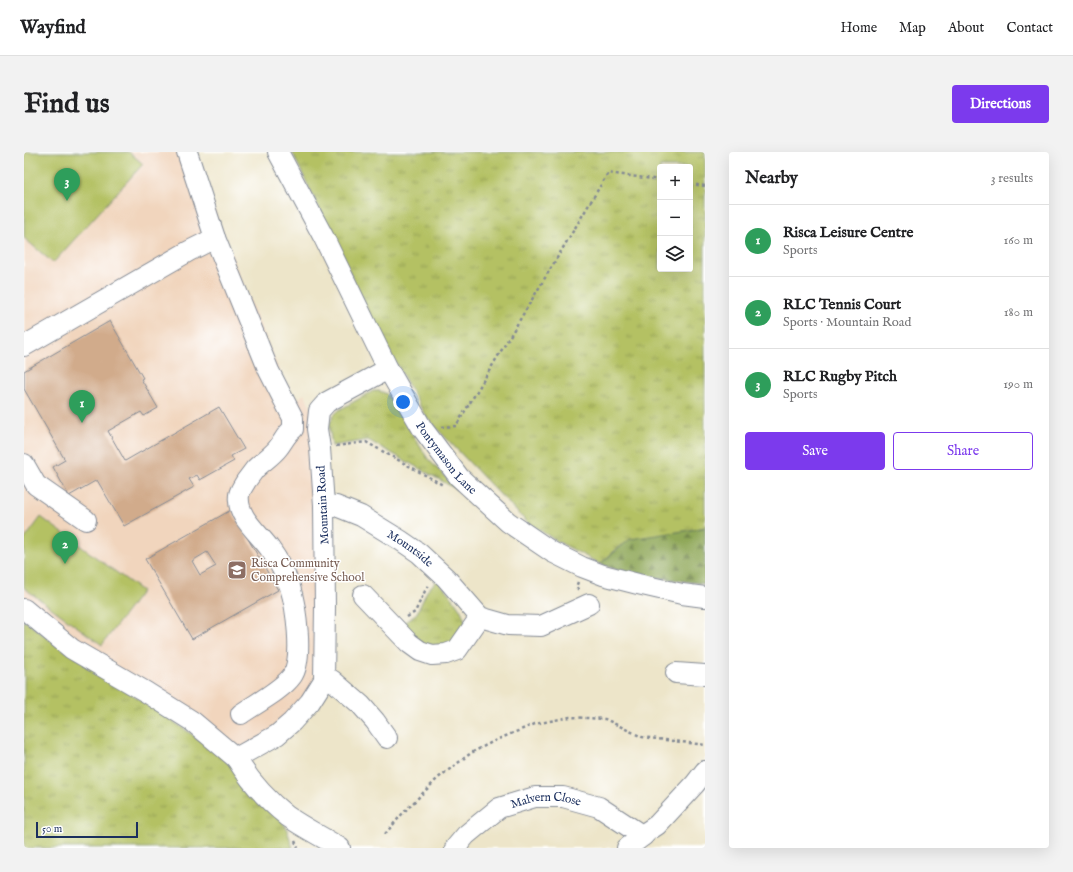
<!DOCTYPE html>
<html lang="en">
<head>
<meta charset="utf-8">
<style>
	body { margin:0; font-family:"IM FELL English",serif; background:#f2f2f2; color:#202124 }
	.controls { position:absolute; right:12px; top:12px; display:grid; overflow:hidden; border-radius:4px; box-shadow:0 4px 16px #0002 }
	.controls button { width:36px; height:36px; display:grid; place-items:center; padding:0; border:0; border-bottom:1px solid #e0e0e0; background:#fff; color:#202124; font:20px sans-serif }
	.scale { position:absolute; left:12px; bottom:10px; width:102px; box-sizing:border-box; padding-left:4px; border:2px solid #1b2f5e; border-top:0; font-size:11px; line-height:14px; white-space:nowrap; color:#1b2f5e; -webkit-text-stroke:3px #fff; paint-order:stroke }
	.you { position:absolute; left:379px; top:250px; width:14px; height:14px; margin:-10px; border:3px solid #fff; border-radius:50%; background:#1a73e8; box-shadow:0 0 0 6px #1a73e833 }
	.badge { display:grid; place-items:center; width:26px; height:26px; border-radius:50%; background:#7c3aed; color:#fff; font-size:13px; font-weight:700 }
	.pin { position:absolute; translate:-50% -33px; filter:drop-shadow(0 1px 2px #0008) }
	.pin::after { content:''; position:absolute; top:21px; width:14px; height:12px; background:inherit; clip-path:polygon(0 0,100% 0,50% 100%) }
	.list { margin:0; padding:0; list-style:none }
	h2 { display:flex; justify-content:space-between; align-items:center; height:52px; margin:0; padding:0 16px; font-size:17px }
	h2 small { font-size:13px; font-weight:400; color:#757577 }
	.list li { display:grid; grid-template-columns:26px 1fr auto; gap:12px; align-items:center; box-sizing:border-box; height:72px; padding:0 16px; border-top:1px solid #e0e0e0 }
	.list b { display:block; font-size:15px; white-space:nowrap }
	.list p { margin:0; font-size:13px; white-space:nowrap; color:#757577 }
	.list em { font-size:13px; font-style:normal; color:#757577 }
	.actions { display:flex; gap:8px; padding:12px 16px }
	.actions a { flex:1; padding:9px 0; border:1px solid #7c3aed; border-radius:4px; text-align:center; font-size:14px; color:#7c3aed }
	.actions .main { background:#7c3aed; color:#fff }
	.icon { flex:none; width:22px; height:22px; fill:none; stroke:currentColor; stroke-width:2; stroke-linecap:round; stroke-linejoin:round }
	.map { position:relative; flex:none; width:681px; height:696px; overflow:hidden; border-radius:4px }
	header { display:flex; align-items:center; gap:24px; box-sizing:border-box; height:56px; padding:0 20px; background:#fff; border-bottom:1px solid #e0e0e0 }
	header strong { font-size:19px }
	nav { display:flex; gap:22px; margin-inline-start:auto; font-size:14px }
	.intro { display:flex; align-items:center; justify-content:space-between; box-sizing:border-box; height:96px; padding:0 24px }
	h1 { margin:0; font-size:28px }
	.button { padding:10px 18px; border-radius:4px; background:#7c3aed; color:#fff; font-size:14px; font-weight:700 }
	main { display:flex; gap:24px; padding:0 24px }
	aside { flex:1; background:#fff; border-radius:4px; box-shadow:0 4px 16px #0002 }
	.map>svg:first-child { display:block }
</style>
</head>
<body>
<header>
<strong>Wayfind</strong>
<nav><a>Home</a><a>Map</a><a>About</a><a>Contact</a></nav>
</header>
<div class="intro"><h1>Find us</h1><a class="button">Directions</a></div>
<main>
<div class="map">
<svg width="681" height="696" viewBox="0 0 681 696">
	<defs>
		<pattern id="grass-tufts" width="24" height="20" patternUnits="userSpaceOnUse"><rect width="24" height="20" fill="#b4c163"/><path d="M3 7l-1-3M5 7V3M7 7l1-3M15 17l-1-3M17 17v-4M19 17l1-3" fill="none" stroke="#929d55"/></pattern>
		<pattern id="forest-firs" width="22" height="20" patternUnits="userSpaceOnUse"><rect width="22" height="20" fill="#8fa759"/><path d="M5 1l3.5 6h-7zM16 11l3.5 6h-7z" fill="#74884d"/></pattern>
	</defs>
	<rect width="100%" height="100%" fill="#fff"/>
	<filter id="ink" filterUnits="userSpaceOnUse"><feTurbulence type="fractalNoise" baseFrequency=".025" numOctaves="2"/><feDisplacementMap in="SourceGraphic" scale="8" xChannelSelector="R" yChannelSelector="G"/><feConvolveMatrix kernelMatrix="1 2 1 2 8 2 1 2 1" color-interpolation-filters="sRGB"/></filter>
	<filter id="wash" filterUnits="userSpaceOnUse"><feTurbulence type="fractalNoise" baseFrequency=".012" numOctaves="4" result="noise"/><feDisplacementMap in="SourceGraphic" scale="16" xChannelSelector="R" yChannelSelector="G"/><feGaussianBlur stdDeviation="0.9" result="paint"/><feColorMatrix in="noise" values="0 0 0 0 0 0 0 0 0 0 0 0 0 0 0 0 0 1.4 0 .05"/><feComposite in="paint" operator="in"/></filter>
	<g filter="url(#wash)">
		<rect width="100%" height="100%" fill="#ede5c9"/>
		<!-- built -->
		<polygon fill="#f1d5bd" points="0,0 168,0 212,115 264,240 272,249 280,242 286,253 293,277 301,455 286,550 212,606 0,457"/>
		<!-- grass -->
		<g fill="url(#grass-tufts)" stroke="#687860" fill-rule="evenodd">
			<path d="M268 0H681V375L597 393 576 412 533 389 504 371 464 330 402 265 352 175ZM636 15H666V117H636Z"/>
			<polygon points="349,239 356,239 363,242 404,307 434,338 344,288 308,294 305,274 309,264 315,258"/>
			<path d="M413 428C422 438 444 461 441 476 439 481 434 487 431 492L404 497 377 473 393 461 403 439Z"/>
			<polygon points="0,468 30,491 150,570 195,601 254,660 263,678 269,696 0,696"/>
		</g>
		<!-- forest -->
		<polygon fill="url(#forest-firs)" stroke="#556b5c" points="681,375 681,432 602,421 576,412 606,387 673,377"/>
		<!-- green -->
		<g fill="#b4c163" stroke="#687860">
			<polygon points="0,0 105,0 119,12 29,111 0,86"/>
			<polygon points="17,365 118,439 78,493 0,436 0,388"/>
		</g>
		<g id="blocks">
			<!-- building -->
			<g fill="#d1ab8b" fill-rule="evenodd">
				<polygon points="86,169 119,226 117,227 134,256 120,264 117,260 84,279 101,309 195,255 220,297 207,304 210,309 176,328 173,323 165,327 170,335 100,374 73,328 45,344 29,315 41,308 0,237 0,219"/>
				<path d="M207 358 254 438 168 487 121 407ZM183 400 192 414 176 423 168 409Z"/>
			</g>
		</g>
	</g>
	<g filter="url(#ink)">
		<use href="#blocks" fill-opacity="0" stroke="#848a94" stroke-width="1"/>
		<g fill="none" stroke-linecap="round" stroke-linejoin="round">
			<defs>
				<g id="minor">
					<path d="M163 0 191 86 245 219 269 266V277C262 282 259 290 254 296 248 304 238 310 231 317 228 321 225 325 222 329 220 333 216 338 215 343 212 365 235 381 246 397 254 408 261 421 266 435 272 454 280 507 268 524 258 538 231 552 217 562"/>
					<path id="s1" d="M254 0 300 86 364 217 398 276 435 325 484 370 528 400 558 415 579 423 614 432 658 442 681 445"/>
					<polyline points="0,194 165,99 191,86"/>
					<polyline points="0,312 12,333 62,368"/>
					<path id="s2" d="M300 353 312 354 337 364 376 388 395 401 422 426 456 465 484 473 517 474 565 452"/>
					<polyline points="339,443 385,491 396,499 408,503 422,502 433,498 456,465"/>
					<polyline points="0,457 48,497 122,540 168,569 212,606 253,583 268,570 286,550 300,528 301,455 300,353 296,296 293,277 295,259 303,250 364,217"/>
					<polyline points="652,521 681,523"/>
					<polyline points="300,528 308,528 337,553 351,569 363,586"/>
					<path d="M212 606C225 628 243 648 263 664 280 676 299 685 316 696"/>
					<path id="s3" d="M431 696 442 683 475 656 511 645H539L575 655 619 684"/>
					<polyline points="603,696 619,684 624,679 633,673 671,632 681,619"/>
				</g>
			</defs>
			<!-- minor casing -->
			<use href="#minor" stroke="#848a94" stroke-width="22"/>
			<!-- path -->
			<g stroke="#848a94" stroke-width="2.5" stroke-dasharray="3 3" stroke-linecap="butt">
				<polyline points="666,32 681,34"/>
				<polyline points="417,275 432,274 584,21 636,28"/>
				<polyline points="312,294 342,290 419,333"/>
				<polyline points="554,430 552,435 556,439"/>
				<polyline points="383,465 391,460 401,439 406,432"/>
				<polyline points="361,682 379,661 414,626 447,601 472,588 511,572 546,565 581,567 618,585 681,593"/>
				<polyline points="271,689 274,696"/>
			</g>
			<!-- minor -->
			<use href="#minor" stroke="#fff" stroke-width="20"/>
		</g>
	</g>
	<!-- icons -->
	<defs>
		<symbol id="school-square" viewBox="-11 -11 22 22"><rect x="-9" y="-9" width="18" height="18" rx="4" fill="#8d6e63" stroke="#fff"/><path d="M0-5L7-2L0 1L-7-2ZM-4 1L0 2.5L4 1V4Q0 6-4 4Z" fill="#fff"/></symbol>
	</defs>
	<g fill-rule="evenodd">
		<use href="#school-square" x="202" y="407" width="22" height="22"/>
	</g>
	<g text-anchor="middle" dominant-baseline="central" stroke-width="3" stroke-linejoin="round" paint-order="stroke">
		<!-- street labels -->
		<g font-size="12" fill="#1b2f5e" stroke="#fff">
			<text stroke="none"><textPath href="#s1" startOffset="350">Pontymason Lane</textPath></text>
			<text transform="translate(299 353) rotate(-93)">Mountain Road</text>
			<text stroke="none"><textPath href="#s2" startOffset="98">Mountside</textPath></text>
			<text stroke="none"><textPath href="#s3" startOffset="108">Malvern Close</textPath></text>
		</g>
		<!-- education labels -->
		<g font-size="12" fill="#785e54" stroke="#fff" text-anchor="start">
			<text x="227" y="411">Risca Community<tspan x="227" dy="14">Comprehensive School</tspan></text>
		</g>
	</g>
</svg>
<div class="controls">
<button>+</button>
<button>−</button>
<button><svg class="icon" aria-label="layers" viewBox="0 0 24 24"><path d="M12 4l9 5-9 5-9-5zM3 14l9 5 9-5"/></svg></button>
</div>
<div class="scale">50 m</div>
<div class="you"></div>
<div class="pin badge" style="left:58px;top:271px;background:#2e9e5b">1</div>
<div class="pin badge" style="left:41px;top:412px;background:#2e9e5b">2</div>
<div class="pin badge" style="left:43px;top:49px;background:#2e9e5b">3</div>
</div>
<aside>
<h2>Nearby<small>3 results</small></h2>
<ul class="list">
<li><span class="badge" style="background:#2e9e5b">1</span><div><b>Risca Leisure Centre</b><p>Sports</p></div><em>160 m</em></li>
<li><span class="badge" style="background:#2e9e5b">2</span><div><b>RLC Tennis Court</b><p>Sports · Mountain Road</p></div><em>180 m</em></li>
<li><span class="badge" style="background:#2e9e5b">3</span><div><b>RLC Rugby Pitch</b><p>Sports</p></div><em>190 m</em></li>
</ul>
<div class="actions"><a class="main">Save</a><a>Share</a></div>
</aside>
</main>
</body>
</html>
